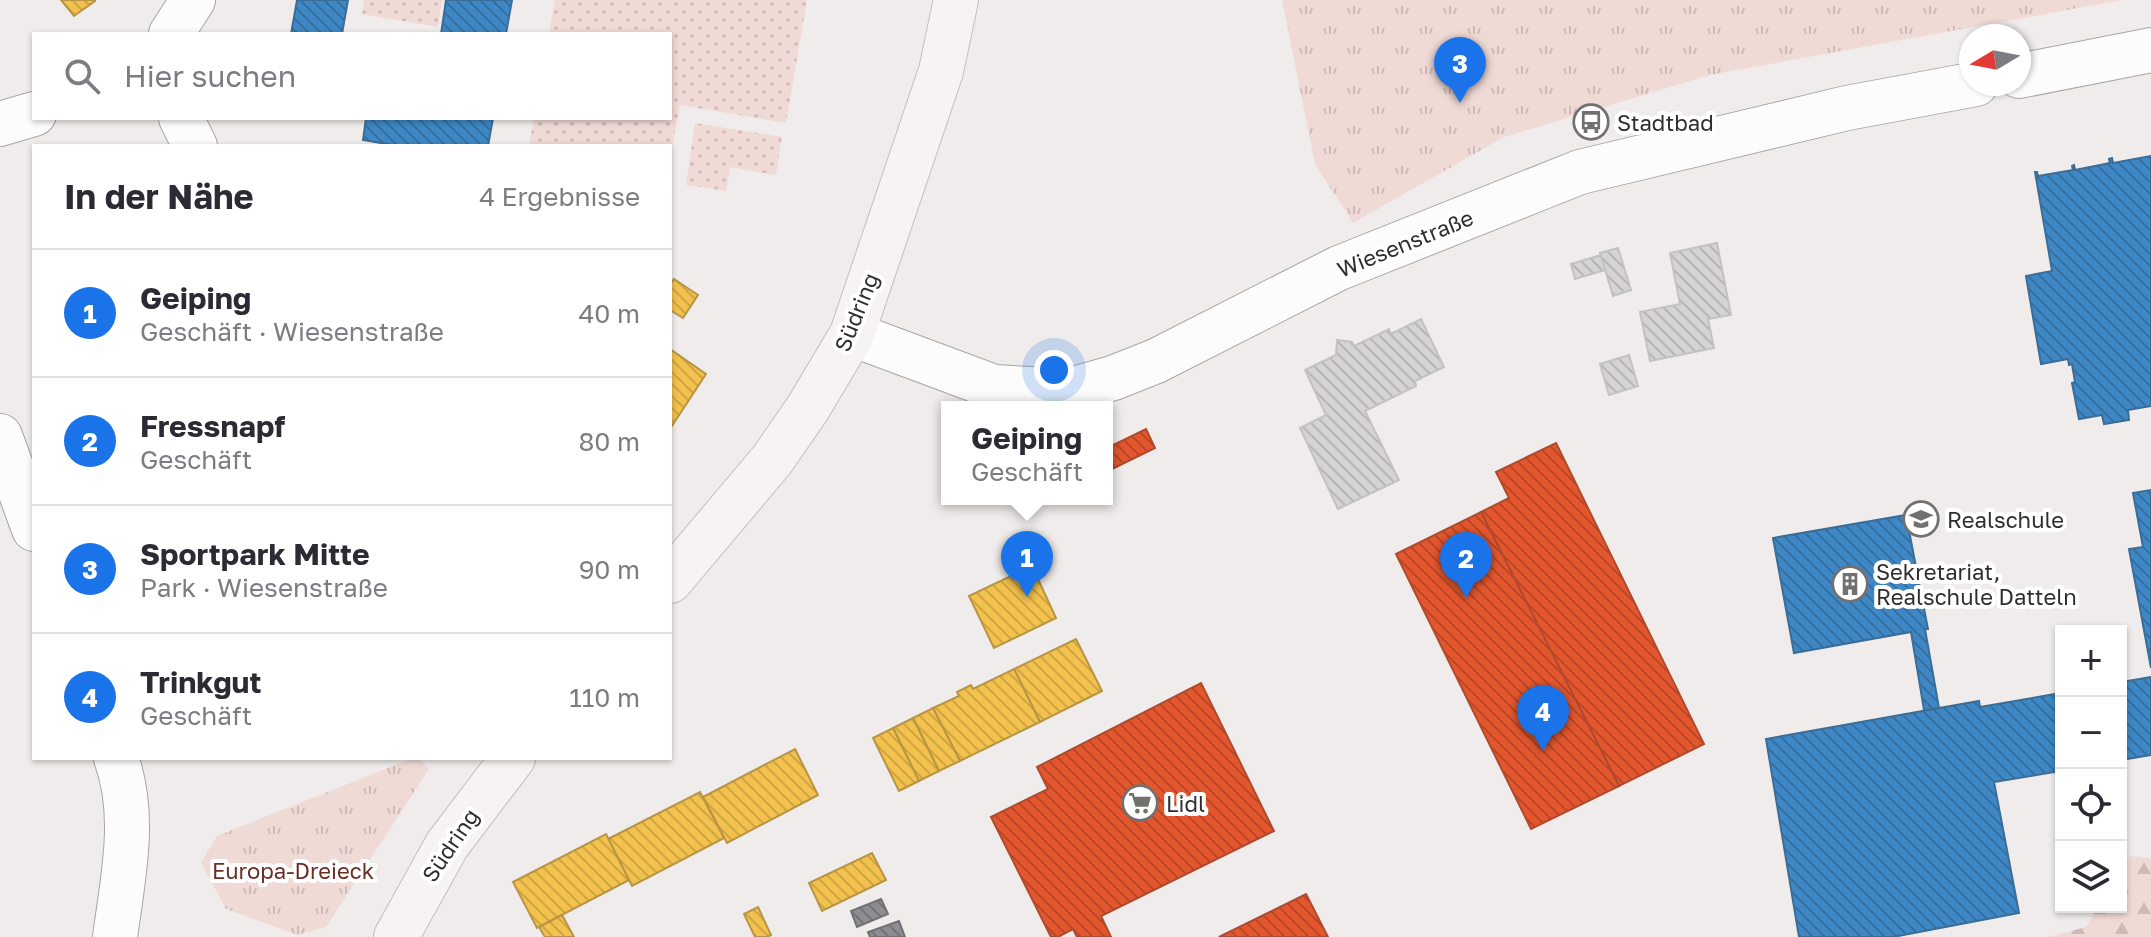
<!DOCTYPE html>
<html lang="de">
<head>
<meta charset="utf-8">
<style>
	body { margin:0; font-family:"Golos Text",sans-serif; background:#f7f7f7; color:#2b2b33 }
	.controls { position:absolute; right:24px; bottom:24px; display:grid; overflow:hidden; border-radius:0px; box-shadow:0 2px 6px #0004 }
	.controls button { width:72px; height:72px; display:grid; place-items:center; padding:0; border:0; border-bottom:2px solid #e1e1e2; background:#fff; color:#2b2b33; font:40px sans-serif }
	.compass { position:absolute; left:1959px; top:24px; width:72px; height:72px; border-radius:50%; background:#fff; box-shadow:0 2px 6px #0004; rotate:260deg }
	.you { position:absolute; left:1054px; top:370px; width:28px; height:28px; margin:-20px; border:6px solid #fff; border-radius:50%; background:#1a73e8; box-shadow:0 0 0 12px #1a73e833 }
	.badge { display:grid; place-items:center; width:52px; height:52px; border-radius:50%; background:#1a73e8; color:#fff; font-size:26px; font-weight:700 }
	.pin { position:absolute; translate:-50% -66px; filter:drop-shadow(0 2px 4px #0008) }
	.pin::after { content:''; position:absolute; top:42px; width:28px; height:24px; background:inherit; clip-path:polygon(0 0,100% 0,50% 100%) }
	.popup { position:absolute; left:941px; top:401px; width:172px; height:104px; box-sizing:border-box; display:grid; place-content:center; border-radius:0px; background:#fff; filter:drop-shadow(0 2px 6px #0005); font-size:26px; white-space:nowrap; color:#7c7c81 }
	.popup b { font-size:30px; color:#2b2b33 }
	.popup::after { content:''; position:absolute; left:50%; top:100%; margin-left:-16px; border:16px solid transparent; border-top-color:#fff }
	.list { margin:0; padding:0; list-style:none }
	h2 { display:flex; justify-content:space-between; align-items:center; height:104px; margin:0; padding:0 32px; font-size:34px }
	h2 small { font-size:26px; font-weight:400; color:#7c7c81 }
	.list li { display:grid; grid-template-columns:52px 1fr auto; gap:24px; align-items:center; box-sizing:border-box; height:128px; padding:0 32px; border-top:2px solid #e1e1e2 }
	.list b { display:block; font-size:30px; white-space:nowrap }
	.list p { margin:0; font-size:26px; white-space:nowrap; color:#7c7c81 }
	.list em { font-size:26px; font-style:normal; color:#7c7c81 }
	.icon { flex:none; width:44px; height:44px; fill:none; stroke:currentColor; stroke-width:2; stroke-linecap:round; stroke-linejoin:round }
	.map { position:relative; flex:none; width:2151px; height:937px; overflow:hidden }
	.search { position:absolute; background:#fff; box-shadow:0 2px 6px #0004; left:32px; top:32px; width:640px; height:88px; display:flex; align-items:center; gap:20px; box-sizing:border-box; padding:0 28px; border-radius:0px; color:#7c7c81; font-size:30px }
	.panel { position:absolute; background:#fff; box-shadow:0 2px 6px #0004; left:32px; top:144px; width:640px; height:616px; border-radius:0px }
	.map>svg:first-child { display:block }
</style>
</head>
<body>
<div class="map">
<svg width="2151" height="937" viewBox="0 0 2151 937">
	<defs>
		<pattern id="grass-dots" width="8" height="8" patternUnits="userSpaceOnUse" patternTransform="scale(2)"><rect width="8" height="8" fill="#f0dad6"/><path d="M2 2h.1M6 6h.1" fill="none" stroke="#cebbb8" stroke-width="1.8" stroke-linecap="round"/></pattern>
		<pattern id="forest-firs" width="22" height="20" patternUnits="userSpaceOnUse" patternTransform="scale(2)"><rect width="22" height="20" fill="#f0dad6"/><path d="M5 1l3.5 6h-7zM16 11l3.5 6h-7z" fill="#cebbb8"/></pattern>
		<pattern id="park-tufts" width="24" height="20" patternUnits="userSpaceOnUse" patternTransform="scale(2)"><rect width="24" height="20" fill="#f0dad6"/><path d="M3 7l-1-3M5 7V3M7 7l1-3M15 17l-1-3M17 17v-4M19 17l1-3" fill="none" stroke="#cebbb8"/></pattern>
		<pattern id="homes-back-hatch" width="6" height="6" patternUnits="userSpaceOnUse" patternTransform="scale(2)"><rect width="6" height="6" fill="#f2c14e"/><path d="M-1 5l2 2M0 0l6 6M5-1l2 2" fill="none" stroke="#d0a644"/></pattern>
		<pattern id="shops-back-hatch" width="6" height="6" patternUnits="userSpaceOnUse" patternTransform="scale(2)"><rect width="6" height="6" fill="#e4572e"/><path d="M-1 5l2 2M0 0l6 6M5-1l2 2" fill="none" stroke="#b94828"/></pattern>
		<pattern id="schools-back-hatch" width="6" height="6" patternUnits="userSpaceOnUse" patternTransform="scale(2)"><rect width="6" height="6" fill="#3f88c5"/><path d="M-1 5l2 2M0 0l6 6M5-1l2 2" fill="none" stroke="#3570a0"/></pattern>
		<pattern id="industry-back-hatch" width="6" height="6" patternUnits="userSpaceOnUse" patternTransform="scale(2)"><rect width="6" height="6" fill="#8d8d92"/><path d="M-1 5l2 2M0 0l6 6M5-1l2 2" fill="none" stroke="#747478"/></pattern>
		<pattern id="building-back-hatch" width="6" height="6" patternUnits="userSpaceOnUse" patternTransform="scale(2)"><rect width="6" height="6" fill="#d6d3d3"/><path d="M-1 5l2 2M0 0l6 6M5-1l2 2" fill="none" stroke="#b8b5b5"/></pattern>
	</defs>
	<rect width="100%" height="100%" fill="#f0ecec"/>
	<!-- grass -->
	<g fill="url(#grass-dots)">
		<polygon points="364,0 442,0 438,27 362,14"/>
		<polygon points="555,0 807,0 786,123 680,105 670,160 670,146 529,146 534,118 670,118 670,34 549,34"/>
		<polygon points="695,123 782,137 776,175 730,167 726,191 686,185"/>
	</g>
	<!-- forest -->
	<polygon fill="url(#forest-firs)" points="2130,856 2151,858 2151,937 2048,937 2086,927 2098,907 2121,907 2121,871"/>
	<!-- park -->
	<g fill="url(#park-tufts)">
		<polygon points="1282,0 2122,0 1710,75 1504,137 1353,223 1315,164"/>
		<polygon points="413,758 419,758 429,769 326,927 298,935 226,909 201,863 217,836"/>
	</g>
	<!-- homes -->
	<g fill="url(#homes-back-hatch)" stroke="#b89544" stroke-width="2">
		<polygon points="61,0 95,0 95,1 74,16"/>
		<polygon points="674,279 698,295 683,318 670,310 670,285"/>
		<polygon points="670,349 706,374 670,429"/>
		<polygon points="1032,566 1056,618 994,648 969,596"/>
		<polygon points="1076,639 1102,691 1040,722 1014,669"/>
		<polygon points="1014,669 1040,722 960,761 933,708 959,696 957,692 971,685 973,689"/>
		<polygon points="933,708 960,761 939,771 913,718"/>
		<polygon points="913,718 939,771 919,781 893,728"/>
		<polygon points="893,728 919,781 899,791 873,738"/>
		<polygon points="795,749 818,795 727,843 703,797"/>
		<polygon points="700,792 724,838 632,886 608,839"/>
		<polygon points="606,834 629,880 537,928 513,882"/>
		<polygon points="872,853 886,880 822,911 809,883"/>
		<polygon points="758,907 771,935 767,937 755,937 744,914"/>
		<polygon points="562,915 574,937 545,937 539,927"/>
	</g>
	<!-- shops -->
	<g fill="url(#shops-back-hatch)" stroke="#ae4b2e" stroke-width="2">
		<polygon points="1146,429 1155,448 1114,468 1107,448"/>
		<polygon points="1556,443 1704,744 1619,786 1481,512 1509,498 1496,472"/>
		<polygon points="1481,512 1619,786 1531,829 1396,554"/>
		<polygon points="1201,683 1274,831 1101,916 1111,937 1077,937 1073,929 1058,937 1051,937 991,817 1048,789 1037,767"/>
		<polygon points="1306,894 1328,937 1219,937"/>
	</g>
	<!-- schools -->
	<g fill="url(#schools-back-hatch)" stroke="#3a6d97" stroke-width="2">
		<polygon points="297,0 348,0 342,34 291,34"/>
		<polygon points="446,0 512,0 506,34 441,34"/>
		<polygon points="366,118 493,118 488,146 398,146 363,140"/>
		<polygon points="2151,156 2151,406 2128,410 2129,420 2104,424 2102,415 2079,419 2072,383 2075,382 2072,364 2069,365 2068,359 2041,364 2026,276 2052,271 2035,172 2037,172 2038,176 2073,170 2072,166 2074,165 2075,170 2110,163 2109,159 2112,158 2113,163"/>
		<polygon points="2151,490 2151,668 2129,549 2143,547 2133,493"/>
		<polygon points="1906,515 1928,629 1925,629 1939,708 1924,710 1911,632 1794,653 1773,538"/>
		<polygon points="2151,677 2151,755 2121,760 2121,682"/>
		<polygon points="2061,693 2061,771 1994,782 2019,913 1893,937 1799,937 1766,739 1979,701 1980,707"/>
	</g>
	<!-- industry -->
	<g fill="url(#industry-back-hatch)" stroke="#717074" stroke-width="2">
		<polygon points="881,899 888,914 857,927 851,911"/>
		<polygon points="899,921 905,937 870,937 868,932"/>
	</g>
	<!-- building -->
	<g fill="url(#building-back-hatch)" stroke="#c3c1c1" stroke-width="2">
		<polygon points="1717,243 1731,315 1708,319 1714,348 1650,361 1640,312 1680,304 1670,253"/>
		<polygon points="1618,248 1631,290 1613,296 1600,253"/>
		<polygon points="1601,255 1605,270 1575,279 1571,264"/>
		<polygon points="1421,319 1444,367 1415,381 1416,386 1365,411 1399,480 1338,509 1300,428 1326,415 1305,370 1336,355 1337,340 1352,342 1354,346 1389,329 1391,334"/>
		<polygon points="1629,355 1638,386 1609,395 1600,364"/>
	</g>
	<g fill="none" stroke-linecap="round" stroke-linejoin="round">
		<defs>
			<g id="minor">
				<polyline points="171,34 193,0"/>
				<polyline points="2019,76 2151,50"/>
				<polyline points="181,118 195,146"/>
				<polyline points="0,124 34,114"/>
				<polyline points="852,334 994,387 1067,391 1113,378 1156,361 1339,268 1580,172 1847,108 1976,84"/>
				<polyline points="0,436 34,529"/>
				<path d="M115 937C123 877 137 816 116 758"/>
			</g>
			<g id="major">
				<polyline points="670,581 772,460 808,408 852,334 941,71 956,0"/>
				<polyline points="396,937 447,845 513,758"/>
			</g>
		</defs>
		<!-- minor casing -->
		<use href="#minor" stroke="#a8a5a5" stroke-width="46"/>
		<!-- major casing -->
		<use href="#major" stroke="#c6bebc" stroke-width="46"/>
		<!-- minor -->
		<use href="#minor" stroke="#fdfcfc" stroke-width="44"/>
		<!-- major -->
		<use href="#major" stroke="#f7f3f2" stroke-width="44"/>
	</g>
	<!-- icons -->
	<defs>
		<symbol id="bus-ring" viewBox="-11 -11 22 22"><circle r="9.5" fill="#fff" stroke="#737070" stroke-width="1.5"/><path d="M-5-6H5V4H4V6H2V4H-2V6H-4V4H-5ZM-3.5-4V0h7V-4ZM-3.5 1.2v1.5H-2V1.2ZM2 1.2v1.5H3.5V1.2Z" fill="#737070"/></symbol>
		<symbol id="school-ring" viewBox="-11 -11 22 22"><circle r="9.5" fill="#fff" stroke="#737070" stroke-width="1.5"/><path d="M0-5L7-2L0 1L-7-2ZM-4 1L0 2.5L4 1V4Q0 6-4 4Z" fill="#737070"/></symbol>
		<symbol id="building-ring" viewBox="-11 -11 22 22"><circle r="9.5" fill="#fff" stroke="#737070" stroke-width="1.5"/><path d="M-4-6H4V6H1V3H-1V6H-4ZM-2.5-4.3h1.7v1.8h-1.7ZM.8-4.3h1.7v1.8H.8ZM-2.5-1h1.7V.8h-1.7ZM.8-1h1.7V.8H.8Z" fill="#737070"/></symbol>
		<symbol id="supermarket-ring" viewBox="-11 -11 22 22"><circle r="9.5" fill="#fff" stroke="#737070" stroke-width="1.5"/><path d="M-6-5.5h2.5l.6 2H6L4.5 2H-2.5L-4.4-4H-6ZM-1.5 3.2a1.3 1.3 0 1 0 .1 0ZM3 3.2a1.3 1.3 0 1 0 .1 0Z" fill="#737070"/></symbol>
	</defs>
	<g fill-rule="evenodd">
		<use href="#bus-ring" x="1571" y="102" width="40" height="40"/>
		<use href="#school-ring" x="1901" y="499" width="40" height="40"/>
		<use href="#building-ring" x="1830" y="564" width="40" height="40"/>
		<use href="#supermarket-ring" x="1120" y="783" width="40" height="40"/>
	</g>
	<g text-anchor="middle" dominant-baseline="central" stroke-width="8" stroke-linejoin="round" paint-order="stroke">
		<!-- poi labels -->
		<g font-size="22" fill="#302e2d" stroke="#fff" text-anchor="start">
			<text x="1617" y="122">Stadtbad</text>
			<text x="1947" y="519">Realschule</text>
			<text x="1876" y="571">Sekretariat,<tspan x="1876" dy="25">Realschule Datteln</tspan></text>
			<text x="1166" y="803">Lidl</text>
		</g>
		<!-- street labels -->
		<g font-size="22" fill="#302e2d" stroke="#fff">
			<text transform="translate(1405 243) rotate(-22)">Wiesenstraße</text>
			<text transform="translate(856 312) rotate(-68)">Südring</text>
			<text transform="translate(450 845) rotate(-56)">Südring</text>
		</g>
		<!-- park labels -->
		<g font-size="22" fill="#6a2e24" stroke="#fff">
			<text x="293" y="870">Europa-Dreieck</text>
		</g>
	</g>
</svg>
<div class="controls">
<button>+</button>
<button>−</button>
<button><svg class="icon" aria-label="locate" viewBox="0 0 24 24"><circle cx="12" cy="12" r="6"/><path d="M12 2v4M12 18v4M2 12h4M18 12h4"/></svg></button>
<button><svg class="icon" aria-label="layers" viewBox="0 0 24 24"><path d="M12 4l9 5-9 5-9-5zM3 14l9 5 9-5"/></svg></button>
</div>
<svg class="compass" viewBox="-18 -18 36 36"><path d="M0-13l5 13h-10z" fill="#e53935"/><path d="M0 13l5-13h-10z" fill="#7c7c81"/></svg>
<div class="you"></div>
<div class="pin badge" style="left:1027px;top:597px">1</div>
<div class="popup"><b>Geiping</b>Geschäft</div>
<div class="pin badge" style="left:1466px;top:598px">2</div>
<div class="pin badge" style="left:1460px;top:103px">3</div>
<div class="pin badge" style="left:1543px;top:751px">4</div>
<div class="search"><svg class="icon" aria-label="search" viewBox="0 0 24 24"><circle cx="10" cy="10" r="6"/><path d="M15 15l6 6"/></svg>Hier suchen</div>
<section class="panel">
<h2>In der Nähe<small>4 Ergebnisse</small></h2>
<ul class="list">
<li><span class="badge">1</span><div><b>Geiping</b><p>Geschäft · Wiesenstraße</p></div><em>40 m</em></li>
<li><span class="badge">2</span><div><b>Fressnapf</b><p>Geschäft</p></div><em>80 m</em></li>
<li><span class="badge">3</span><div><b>Sportpark Mitte</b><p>Park · Wiesenstraße</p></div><em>90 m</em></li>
<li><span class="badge">4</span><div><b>Trinkgut</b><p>Geschäft</p></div><em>110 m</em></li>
</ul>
</section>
</div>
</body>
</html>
